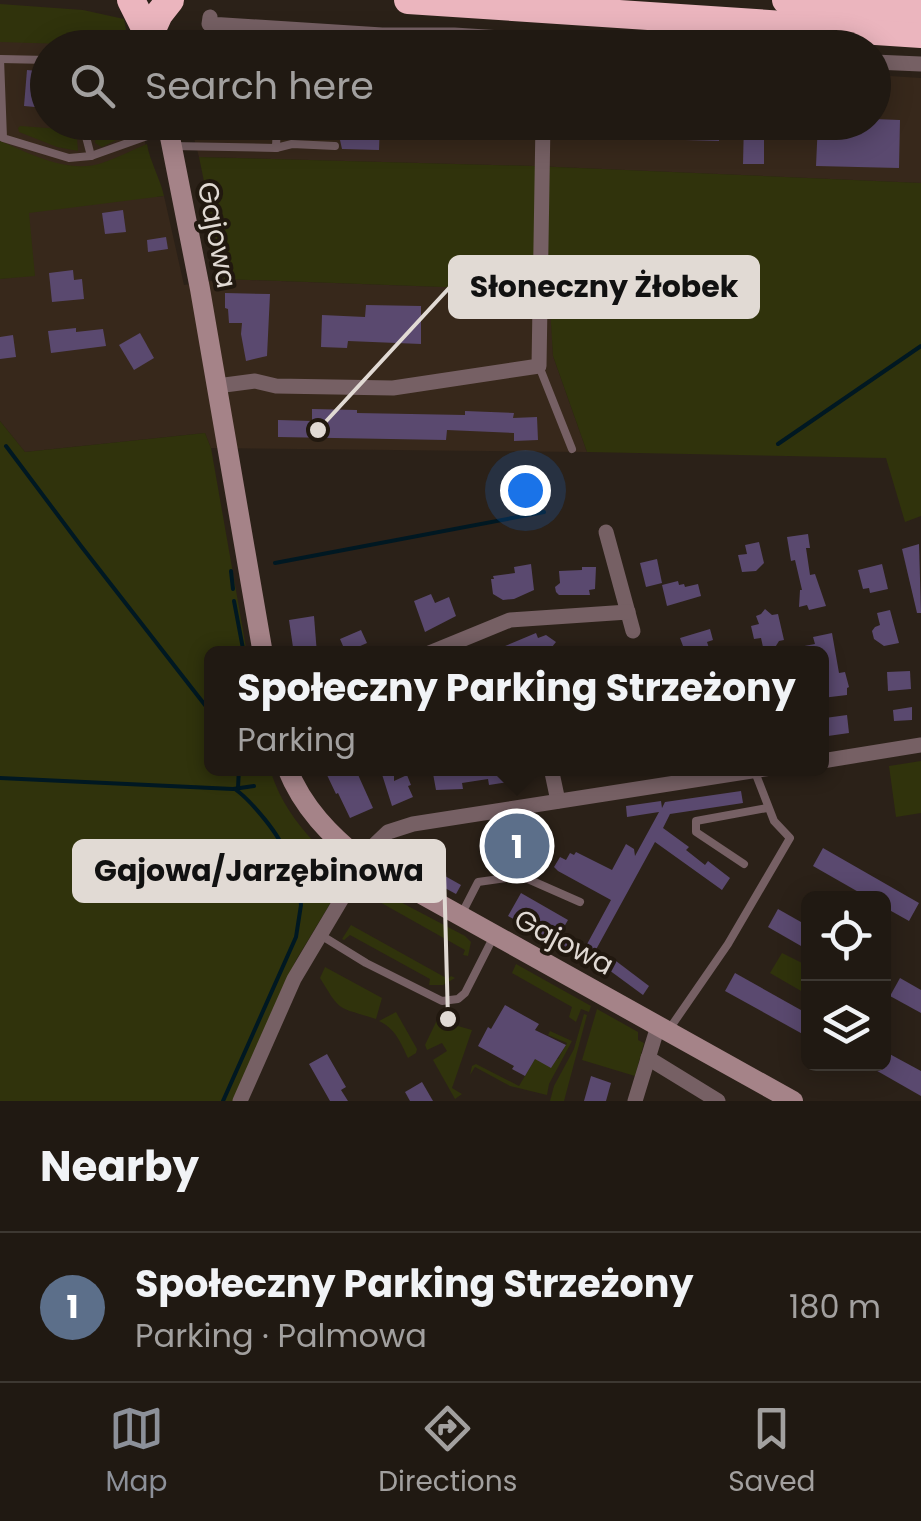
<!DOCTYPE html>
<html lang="en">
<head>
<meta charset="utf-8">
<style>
	body { margin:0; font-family:Poppins,sans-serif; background:#2d2620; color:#f1f3f6 }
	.controls { position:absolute; right:30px; bottom:30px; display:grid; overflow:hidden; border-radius:15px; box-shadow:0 5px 25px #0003 }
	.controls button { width:90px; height:90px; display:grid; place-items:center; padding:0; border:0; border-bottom:2px solid #3d3832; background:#201912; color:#f1f3f6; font:50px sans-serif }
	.you { position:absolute; left:525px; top:490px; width:35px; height:35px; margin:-25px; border:8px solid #fff; border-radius:50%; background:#1a73e8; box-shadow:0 0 0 15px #1a73e833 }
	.badge { display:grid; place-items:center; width:65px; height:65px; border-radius:50%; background:#8c9099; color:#fff; font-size:32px; font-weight:700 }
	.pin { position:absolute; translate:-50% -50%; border:5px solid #fff; box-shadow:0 2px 10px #0006 }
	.popup { position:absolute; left:204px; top:646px; width:625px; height:130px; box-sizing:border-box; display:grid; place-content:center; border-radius:15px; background:#201912; filter:drop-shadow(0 2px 8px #0005); font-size:32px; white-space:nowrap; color:#a2a09f }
	.popup b { font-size:38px; color:#f1f3f6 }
	.popup::after { content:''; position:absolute; left:50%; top:100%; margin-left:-20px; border:20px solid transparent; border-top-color:#201912 }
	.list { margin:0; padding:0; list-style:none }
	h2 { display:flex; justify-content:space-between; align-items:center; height:130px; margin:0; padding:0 40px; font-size:42px }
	h2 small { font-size:32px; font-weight:400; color:#a2a09f }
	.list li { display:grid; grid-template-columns:65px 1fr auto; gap:30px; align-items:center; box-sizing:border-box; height:150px; padding:0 40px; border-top:2px solid #3d3832 }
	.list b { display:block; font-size:38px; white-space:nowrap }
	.list p { margin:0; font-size:32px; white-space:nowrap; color:#a2a09f }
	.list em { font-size:32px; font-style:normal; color:#a2a09f }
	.icon { flex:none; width:55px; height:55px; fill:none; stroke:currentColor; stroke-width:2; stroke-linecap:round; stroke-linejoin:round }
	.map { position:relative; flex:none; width:921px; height:1101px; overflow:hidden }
	.search { position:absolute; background:#201912; box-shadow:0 5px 25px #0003; left:30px; right:30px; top:30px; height:110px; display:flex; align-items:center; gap:25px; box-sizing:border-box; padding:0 35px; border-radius:55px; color:#a2a09f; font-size:38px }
	.sheet { height:280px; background:#201912 }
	nav { display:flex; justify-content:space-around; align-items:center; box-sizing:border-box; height:140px; border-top:2px solid #3d3832; background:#201912; font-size:28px; color:#a2a09f }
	nav a { display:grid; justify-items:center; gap:5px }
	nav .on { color:#8c9099 }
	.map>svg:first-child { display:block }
</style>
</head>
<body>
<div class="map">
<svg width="921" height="1101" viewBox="0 0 921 1101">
	<rect width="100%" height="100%" fill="#2b2118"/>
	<!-- built -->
	<g fill="#37281b">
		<polygon points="0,18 122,29 126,47 48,48 48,122 141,123 157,197 164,196 184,285 224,279 550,291 553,356 587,452 211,448 205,433 25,452 0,421 0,279 35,275 0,217"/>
		<polygon points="274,39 400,47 414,47 273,47"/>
		<polygon points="874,75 921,78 921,183 533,166 199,157 190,123 874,122"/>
	</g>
	<!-- green -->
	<g fill="#30330c">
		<polygon points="0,4 83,10 124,19 129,46 0,42"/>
		<polygon points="127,123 143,123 143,127 102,147 95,143 96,136"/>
		<polygon points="20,126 61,129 77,138 78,151 57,147 19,132 18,128"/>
		<path d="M0 141C31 154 68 174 102 163 117 158 132 150 147 144 150 162 160 178 164 196L29 213 35 276 0 279Z"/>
		<polygon points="199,157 533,166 921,183 921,516 905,522 886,458 587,452 553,356 549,291 224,279"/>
		<path d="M0 421 25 452 205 433 211 448 247 653 212 654V768L270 769C277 793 289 813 306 833 314 843 328 852 333 864 338 875 331 884 325 894L331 902 296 960 234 1101H0Z"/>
		<polygon points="921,761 921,813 896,817 889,766"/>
		<polygon points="367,886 370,886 465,936 471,942 468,956 463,955 465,950 369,896 365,902 361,896"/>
		<polygon points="351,925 448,979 451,976 455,978 443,985 429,985 430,979 350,935 344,940 342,939"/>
		<polygon points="782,953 808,966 808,995 770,973"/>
		<polygon points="516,964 591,1006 589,1012 581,1009 576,1022 569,1017 572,1007 512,973"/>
		<path d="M325 967 382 998 376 1019C337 1006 342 1014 320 978Z"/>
		<polygon points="597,1009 638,1032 638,1040 644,1043 635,1076 582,1060"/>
		<path d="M396 1012 417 1049 416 1053 408 1058C401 1043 395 1028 379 1021Z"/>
		<polygon points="584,1014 587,1015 564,1101 550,1101 554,1086 574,1049"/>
		<polygon points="437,1020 472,1030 452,1088 462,1094 455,1099 433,1060 447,1051 442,1043 427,1050 425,1045"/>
		<polygon points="550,1031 572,1041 549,1084 547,1095 510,1086 475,1067 470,1075 472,1066 476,1064 519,1086 535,1059 558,1059 567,1043 548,1035"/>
	</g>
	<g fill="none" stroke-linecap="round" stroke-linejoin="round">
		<!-- stream -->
		<g stroke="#001822" stroke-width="4">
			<polyline points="778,444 921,346"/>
			<polyline points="6,446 81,546 212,714"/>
			<polyline points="275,563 544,512"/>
			<polyline points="231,571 233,589"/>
			<polyline points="234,601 244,654"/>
			<polyline points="0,778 233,789 254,786"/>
			<polyline points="238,788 239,768"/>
			<path d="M235 789C250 800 282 836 286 856 288 865 287 872 291 881L299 886 306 884"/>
			<polyline points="223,1101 296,937 301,905 299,886"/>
		</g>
	</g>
	<!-- building -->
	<g fill="#5a496f">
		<polygon points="27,70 48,72 46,108 24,106"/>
		<polygon points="874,119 900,120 899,168 816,166 818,122 874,122"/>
		<polygon points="293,122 380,122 379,150 342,149 340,140 335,138 293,137"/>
		<polygon points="408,122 451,122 451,138 407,136"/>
		<polygon points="685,122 719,122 719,141 685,140"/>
		<polygon points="744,122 764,122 764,164 743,164"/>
		<polygon points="123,210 126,232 105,234 102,213"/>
		<polygon points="166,237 168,249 148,252 147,240"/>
		<polygon points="73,270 74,280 82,279 84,299 52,302 49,273"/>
		<polygon points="225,293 270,294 267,356 246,361 241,334 242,323 229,323 228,309 225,308"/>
		<polygon points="366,305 421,306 421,344 348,341 347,348 321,347 322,315 365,317"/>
		<polygon points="76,328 76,332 103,329 106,346 51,353 48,331"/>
		<polygon points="140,333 154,358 134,370 119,345"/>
		<polygon points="13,335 16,357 0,359 0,337"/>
		<polygon points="312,409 357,410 357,413 465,415 465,411 514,413 513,418 537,417 538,440 514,441 514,433 447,430 446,440 278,437 278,420 312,421"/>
		<polygon points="808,534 810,548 806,548 810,575 815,574 826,606 809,610 807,605 799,607 800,590 802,590 795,560 791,561 787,537"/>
		<polygon points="759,542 764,563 756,571 742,572 738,555 747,554 745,545"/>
		<polygon points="919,544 921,613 917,613 902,549"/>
		<polygon points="657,559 662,583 646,587 640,563"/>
		<polygon points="531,564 534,590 514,599 503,600 493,594 491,579 494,579 493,576 515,573 514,567"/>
		<polygon points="882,564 888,589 870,593 869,588 863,589 858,570"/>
		<polygon points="582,567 596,567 595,589 589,590 590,595 559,595 556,592 555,587 560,583 559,571 582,570"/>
		<polygon points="678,581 679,585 684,584 685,587 698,584 701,596 667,606 662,585"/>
		<polygon points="431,594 435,603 449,597 456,616 425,632 414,601"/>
		<polygon points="765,609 772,615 778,614 784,640 779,641 774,649 769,646 763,647 761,638 754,639 751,626 759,624 756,616 761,614"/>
		<polygon points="890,610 899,643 884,646 874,639 872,631 875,627 880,625 877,613"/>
		<polygon points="314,616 317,654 294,654 289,620"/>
		<polygon points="710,629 713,640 707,642 711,654 686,654 680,638"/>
		<polygon points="361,630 367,643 358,647 361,654 339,654 343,646 340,639"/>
		<polygon points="536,633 538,638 546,635 556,642 552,647 555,654 486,654"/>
		<polygon points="832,633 839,673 845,672 849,687 847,688 847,695 822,698 822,654 794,654 794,648 815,644 813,637"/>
		<polygon points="910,671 911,689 888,691 887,672"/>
		<polygon points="912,707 912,720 894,721 893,710"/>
		<polygon points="847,715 849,733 828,736 825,718"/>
		<polygon points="342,768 355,768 373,808 350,818 338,793 336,794 327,775"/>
		<polygon points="380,768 394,768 394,781 407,775 411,785 408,786 413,797 392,806"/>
		<polygon points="432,768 533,768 535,778 489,785 488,779 462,783 463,789 436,790"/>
		<polygon points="741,791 743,803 670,814 663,828 689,847 686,850 705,865 708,861 730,878 722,890 655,842 587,966 578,961 580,956 508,916 521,893 568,920 561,932 586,946 611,900 558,871 554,867 560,857 566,860 570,853 574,855 576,852 612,870 626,844 634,849 635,856 659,812 627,817 626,806 661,801 662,808 665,802"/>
		<polygon points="823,848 919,903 909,921 884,907 884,898 869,898 813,866"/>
		<polygon points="413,858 461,885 456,894 408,868"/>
		<polygon points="778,909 808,926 808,950 768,927"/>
		<polygon points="616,961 649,986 643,995 609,970"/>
		<polygon points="735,973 808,1014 808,1037 725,991"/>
		<polygon points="900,978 921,990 921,1013 890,996"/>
		<polygon points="505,1005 539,1024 535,1030 566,1045 551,1068 535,1059 525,1076 512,1069 514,1066 478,1046 488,1027 491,1029"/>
		<polygon points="884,1051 921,1071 921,1096 865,1064 884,1064"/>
		<polygon points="327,1054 346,1087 341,1090 348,1101 330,1101 309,1064"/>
		<polygon points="591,1076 611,1083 606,1101 584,1101"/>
		<polygon points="422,1082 433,1101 410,1101 405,1092"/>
	</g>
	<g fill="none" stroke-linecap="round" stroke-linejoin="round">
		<!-- lane -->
		<g stroke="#766064" stroke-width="8">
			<polyline points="0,59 3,138 69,158 91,156 164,130"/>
			<polyline points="1,59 48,60"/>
			<polyline points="62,122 85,133"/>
			<polyline points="515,131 516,122"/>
			<polyline points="172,146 276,148 277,122"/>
			<polyline points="276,148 292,144 335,146"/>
			<polyline points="91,156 85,133 109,122"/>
			<polyline points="539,366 572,449"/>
			<polyline points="744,864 696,832 696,821 767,808"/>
			<polyline points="461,915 478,882 521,876 580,902"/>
			<polyline points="319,934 366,963 442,1001 458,999 465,993 494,936"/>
			<polyline points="670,1028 728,944 790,838 774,821 755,772"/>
		</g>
		<!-- street -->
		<g stroke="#766064" stroke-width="15">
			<polyline points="210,17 209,24 382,35 454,35 659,48"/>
			<polyline points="874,62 921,64"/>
			<polyline points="217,386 255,381 276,386 393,388 539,366 543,122"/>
			<polyline points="606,532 633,631"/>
			<polyline points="427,654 510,620 628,612"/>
			<polyline points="822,761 921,745"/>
			<polyline points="551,768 558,801"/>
			<polyline points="648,1058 718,1101"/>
			<polyline points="240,1101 294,979 347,890 366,853 388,832 413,824 771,768"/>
			<polyline points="635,1101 658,1026"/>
		</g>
		<!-- secondary -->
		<g stroke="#a58388" stroke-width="20">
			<polyline points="167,122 200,289 263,654"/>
			<path d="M287 768C303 808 330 835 362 861L793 1101"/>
		</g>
		<!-- highway -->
		<g stroke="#ebb5be" stroke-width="28">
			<polyline points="131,0 149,36"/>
			<polyline points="408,0 921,34"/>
			<polyline points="786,0 921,9"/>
			<polyline points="149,36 159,14 170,0"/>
		</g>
	</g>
	<g text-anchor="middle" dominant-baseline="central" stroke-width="8" stroke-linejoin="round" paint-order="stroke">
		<!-- street labels -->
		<g font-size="28" fill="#e1dad4" stroke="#21180f">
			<text transform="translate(217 235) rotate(79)">Gajowa</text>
			<text transform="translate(564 942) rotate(28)">Gajowa</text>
		</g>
	</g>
	<!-- callouts -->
	<path fill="none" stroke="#e1dad4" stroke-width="4" d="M318 430L450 287M448 1019L444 871"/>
	<g fill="#e1dad4" stroke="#21180f" stroke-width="4">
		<circle cx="318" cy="430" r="10"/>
		<circle cx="448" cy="1019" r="10"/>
	</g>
	<g fill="#e1dad4" stroke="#e1dad4" stroke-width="4">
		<rect x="450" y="257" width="308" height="60" rx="10"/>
		<rect x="74" y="841" width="370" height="60" rx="10"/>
	</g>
	<g font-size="30" text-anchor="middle" font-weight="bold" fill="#111">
		<text x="604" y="297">Słoneczny Żłobek</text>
		<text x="259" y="881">Gajowa/Jarzębinowa</text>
	</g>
</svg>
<div class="controls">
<button><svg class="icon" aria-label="locate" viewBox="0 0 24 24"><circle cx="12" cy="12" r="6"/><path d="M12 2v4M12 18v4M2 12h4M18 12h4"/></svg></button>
<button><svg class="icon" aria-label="layers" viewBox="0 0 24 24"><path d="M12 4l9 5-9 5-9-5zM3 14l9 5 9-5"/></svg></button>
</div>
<div class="you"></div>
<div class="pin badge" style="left:517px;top:846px;background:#5c6f8a">1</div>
<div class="popup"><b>Społeczny Parking Strzeżony</b>Parking</div>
<div class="search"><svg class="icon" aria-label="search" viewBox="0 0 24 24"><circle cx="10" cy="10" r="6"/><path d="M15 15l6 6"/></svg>Search here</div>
</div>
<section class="sheet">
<h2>Nearby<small></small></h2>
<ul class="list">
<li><span class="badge" style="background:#5c6f8a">1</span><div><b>Społeczny Parking Strzeżony</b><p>Parking · Palmowa</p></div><em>180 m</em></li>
</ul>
</section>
<nav>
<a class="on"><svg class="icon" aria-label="map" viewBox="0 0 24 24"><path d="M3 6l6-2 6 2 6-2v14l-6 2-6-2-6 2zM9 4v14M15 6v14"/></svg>Map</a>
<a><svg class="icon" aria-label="directions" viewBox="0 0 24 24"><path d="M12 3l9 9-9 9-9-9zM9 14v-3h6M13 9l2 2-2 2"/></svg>Directions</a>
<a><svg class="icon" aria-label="saved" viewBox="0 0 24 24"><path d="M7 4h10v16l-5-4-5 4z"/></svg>Saved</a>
</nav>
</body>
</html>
